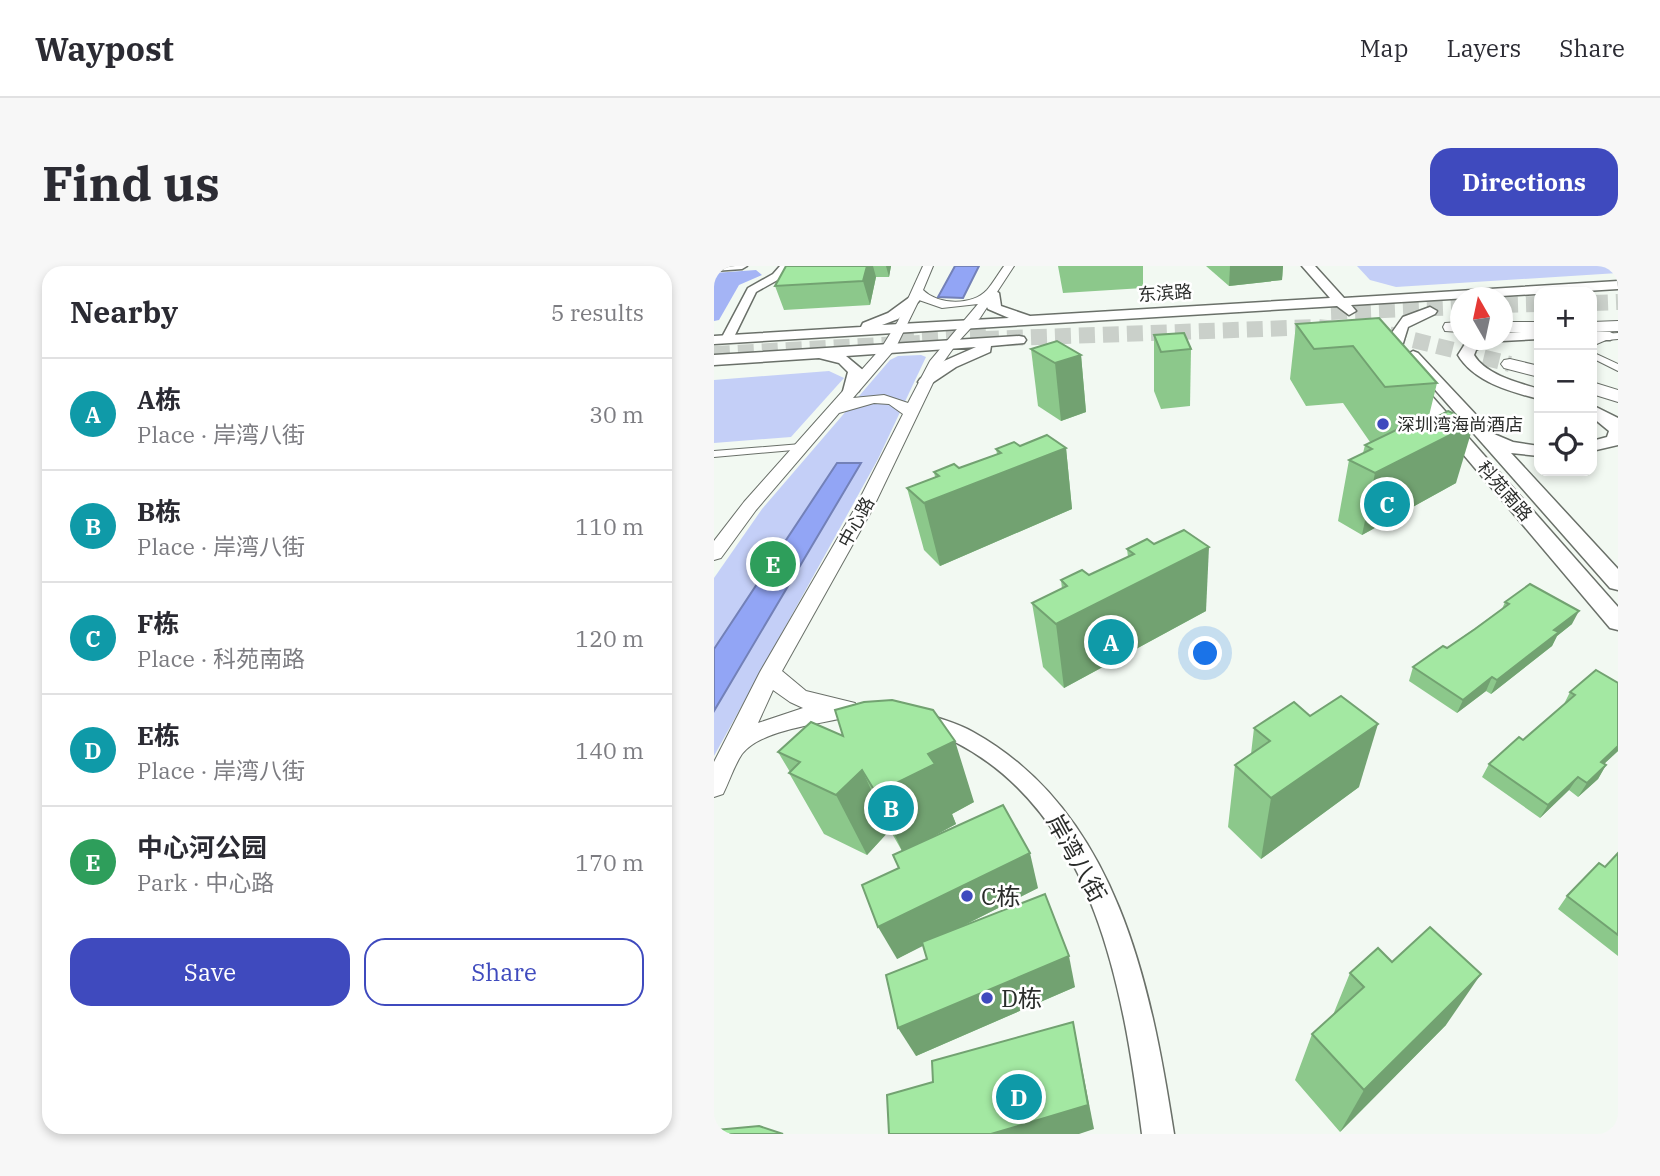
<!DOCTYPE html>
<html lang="en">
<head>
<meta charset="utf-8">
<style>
	body { margin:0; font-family:"IBM Plex Serif","Noto Sans SC",serif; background:#f7f7f7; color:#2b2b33 }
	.controls { position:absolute; right:21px; top:21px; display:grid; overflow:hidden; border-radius:14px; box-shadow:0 4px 10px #0003 }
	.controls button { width:63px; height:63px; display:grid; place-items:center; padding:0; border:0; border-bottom:2px solid #e1e1e2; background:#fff; color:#2b2b33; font:35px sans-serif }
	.compass { position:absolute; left:736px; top:21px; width:63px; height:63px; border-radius:50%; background:#fff; box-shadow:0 4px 10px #0003; rotate:351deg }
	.you { position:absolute; left:492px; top:388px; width:24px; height:24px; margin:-18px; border:5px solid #fff; border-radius:50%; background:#1a73e8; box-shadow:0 0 0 10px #1a73e833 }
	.badge { display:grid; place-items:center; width:46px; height:46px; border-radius:50%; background:#3f4abe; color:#fff; font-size:23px; font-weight:700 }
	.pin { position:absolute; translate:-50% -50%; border:4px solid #fff; box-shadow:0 2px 7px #0006 }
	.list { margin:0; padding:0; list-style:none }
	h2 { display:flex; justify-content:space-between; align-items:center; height:91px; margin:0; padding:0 28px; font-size:30px }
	h2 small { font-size:23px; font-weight:400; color:#7c7c81 }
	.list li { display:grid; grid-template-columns:46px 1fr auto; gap:21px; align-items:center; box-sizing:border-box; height:112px; padding:0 28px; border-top:2px solid #e1e1e2 }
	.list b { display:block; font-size:26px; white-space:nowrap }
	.list p { margin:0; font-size:23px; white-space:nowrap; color:#7c7c81 }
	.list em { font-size:23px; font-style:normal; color:#7c7c81 }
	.actions { display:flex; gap:14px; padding:21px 28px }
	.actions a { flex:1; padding:16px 0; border:2px solid #3f4abe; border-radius:21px; text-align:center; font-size:24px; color:#3f4abe }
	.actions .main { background:#3f4abe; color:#fff }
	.icon { flex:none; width:38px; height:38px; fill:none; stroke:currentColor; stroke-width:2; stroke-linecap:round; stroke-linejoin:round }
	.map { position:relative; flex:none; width:904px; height:868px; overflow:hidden; border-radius:21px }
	header { display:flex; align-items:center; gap:42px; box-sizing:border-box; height:98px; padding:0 35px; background:#fff; border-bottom:2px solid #e1e1e2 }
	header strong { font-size:33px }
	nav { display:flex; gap:38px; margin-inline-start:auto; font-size:24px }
	.intro { display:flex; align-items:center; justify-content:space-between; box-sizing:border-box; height:168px; padding:0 42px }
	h1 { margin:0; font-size:49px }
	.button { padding:18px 32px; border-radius:21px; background:#3f4abe; color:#fff; font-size:24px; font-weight:700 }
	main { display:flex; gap:42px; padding:0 42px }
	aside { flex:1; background:#fff; border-radius:21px; box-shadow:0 4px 10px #0003 }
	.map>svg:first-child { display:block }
</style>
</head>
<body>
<header>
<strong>Waypost</strong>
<nav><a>Map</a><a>Layers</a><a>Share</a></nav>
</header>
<div class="intro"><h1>Find us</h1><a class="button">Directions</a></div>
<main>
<aside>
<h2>Nearby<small>5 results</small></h2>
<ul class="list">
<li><span class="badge" style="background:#0f9aa8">A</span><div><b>A栋</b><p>Place · 岸湾八街</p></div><em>30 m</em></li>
<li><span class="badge" style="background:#0f9aa8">B</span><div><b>B栋</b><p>Place · 岸湾八街</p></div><em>110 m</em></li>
<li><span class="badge" style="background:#0f9aa8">C</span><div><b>F栋</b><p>Place · 科苑南路</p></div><em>120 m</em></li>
<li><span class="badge" style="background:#0f9aa8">D</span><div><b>E栋</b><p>Place · 岸湾八街</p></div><em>140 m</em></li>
<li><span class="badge" style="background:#2e9e5b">E</span><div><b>中心河公园</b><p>Park · 中心路</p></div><em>170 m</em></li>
</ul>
<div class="actions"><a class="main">Save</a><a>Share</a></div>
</aside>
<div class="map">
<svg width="904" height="868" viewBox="0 0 904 868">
	<rect width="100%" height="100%" fill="#f2f9f2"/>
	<!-- green -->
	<g fill="#c4cff7">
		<polygon points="643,0 904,0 904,7 682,21 656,14"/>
		<polygon points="207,89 212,91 164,193 0,490 0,312 48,243 176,94 184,90"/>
		<polygon points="115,105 130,112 77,171 0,177 0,114"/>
	</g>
	<!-- forest -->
	<polygon fill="#a4b4f5" points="42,4 48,9 25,19 5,54 0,55 0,7"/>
	<!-- water -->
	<g fill="#92a5f5" stroke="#7381b8" stroke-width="2">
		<polygon points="241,0 265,0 249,32 224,31"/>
		<polygon points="123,197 147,197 0,445 0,383"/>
	</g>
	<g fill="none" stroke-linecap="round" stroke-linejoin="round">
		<!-- motorway-tunnel -->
		<g stroke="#cad0ca" stroke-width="16" stroke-dasharray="16 8" stroke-linecap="butt">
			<polyline points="878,37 904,36"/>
			<polyline points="788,39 825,38"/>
			<polyline points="617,46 746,41"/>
			<polyline points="184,71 278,65"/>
			<polyline points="269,73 604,61 679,69 796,98"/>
			<polyline points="0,88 206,77"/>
		</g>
		<defs>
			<g id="minor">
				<polygon points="904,67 904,73 892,74 878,80 878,74 890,68"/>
				<polygon points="878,86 904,98 904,105 878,92"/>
				<polygon points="87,178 92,181 91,183 0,191 0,185"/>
			</g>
			<g id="tertiary">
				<polygon points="0,0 33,0 28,3 0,5"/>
				<polygon points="66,0 76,0 67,12 42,26 19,73 9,76 7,73 34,22 59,8"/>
				<path d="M204 446C222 451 243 457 259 466 403 546 437 719 460 868H428C410 728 382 548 241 476 227 469 211 465 196 460L193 454 196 448Z"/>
			</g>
			<path id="secondary" d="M209 0H219L209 24C224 39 258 40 273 24 279 17 284 8 290 0H300L266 52 243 77 228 98 158 244 68 405 92 425 141 437 144 443 141 449C112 458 48 462 28 488 20 500 15 516 9 528L0 531V496L46 406 140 244 189 148 175 138 160 137 125 147 42 244 7 292 0 294V275L30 236 168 81 184 55ZM205 34 228 42 264 38 216 95 194 137 170 129 139 132 181 83ZM59 424 76 436 89 442 44 457Z"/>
			<g id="primary">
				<polygon points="588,0 601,0 630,32 904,15 904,23 637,39 642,45 635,49 623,40 0,78 0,70 147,61 149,57 174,47 200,28 207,32 205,35 184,53 168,59 295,52 274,43 270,35 271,27 278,23 285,27 287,40 316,50 616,32"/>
				<polygon points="716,41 723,45 721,48 694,61 689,77 679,77 677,68 689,51"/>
				<polygon points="825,65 825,73 788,75 782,74 788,74 788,67"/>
				<polygon points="878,66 896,66 903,70 896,74 878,74"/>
				<polygon points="305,70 310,71 312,74 310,77 277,80 276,86 242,101 212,121 204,116 206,113 230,95 262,81 132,90 150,105 145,125 137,130 129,125 134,106 125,97 105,92 0,99 0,89"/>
				<path d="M761 74H780L762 84 760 89C772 109 805 117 825 123V133C797 126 760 116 744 89L751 78Z"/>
				<polygon points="699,85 704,87 780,168 799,176 825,180 825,190 797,187 904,303 904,324 896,322 694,93 691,90"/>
				<polygon points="695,109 701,111 904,341 904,364 896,362 689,117 687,114"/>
				<polygon points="878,139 904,152 904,179 878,185 878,175 893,171 895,165 878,151"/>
			</g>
			<g id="motorway">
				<polygon points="904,55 904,65 878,66 878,56"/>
				<polygon points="746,56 746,66 731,65 729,61 731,57"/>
				<rect x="788" y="56" width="37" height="10"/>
				<polygon points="796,93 825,100 825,111 790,102 787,98 790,94"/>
				<polygon points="878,116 904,124 904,136 878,128"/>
			</g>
		</defs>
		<!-- minor casing -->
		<use href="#minor" stroke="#6a7069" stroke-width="2"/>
		<!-- tertiary casing -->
		<use href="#tertiary" stroke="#6a7069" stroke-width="3"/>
		<!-- secondary casing -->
		<use href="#secondary" stroke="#6a7069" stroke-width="2"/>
		<!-- primary casing -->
		<use href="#primary" stroke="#6a7069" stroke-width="3"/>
		<!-- motorway casing -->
		<use href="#motorway" stroke="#6a7069" stroke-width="2"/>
		<!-- minor -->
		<use href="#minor" fill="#fff" fill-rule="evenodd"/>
		<!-- tertiary -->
		<use href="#tertiary" fill="#fff" fill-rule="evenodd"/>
		<!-- secondary -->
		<use href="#secondary" fill="#fff" fill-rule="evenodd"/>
		<!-- primary -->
		<use href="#primary" fill="#fff" fill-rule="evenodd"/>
		<!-- motorway -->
		<use href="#motorway" fill="#fff" fill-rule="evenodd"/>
	</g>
	<!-- wall -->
	<g fill="#8cc88b">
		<polygon points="72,0 177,0 175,11 162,11 156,39 70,44 61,20"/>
		<polygon points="344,0 429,0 429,22 349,27"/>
		<polygon points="492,0 569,0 568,14 515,20"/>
		<polygon points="665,52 723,117 714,154 742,217 648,269 624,255 635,194 649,187 651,179 656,176 629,137 592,140 576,113 582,58"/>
		<polygon points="440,69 477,83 476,140 447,143 440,125"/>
		<polygon points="317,83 367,89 372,146 347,155 324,140"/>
		<polygon points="306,180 352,182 358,243 226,300 210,284 193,222 221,211 220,206 245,202 283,188 282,183"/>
		<polygon points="413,283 492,345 350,422 329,401 318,337 348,323 347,314 375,309 414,291"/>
		<polygon points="791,336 858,358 843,370 838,380 777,428 772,425 743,447 695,415 699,401 733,382 788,343"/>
		<polygon points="904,417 904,485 890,498 892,499 884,513 864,531 855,524 826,552 768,511 775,498 809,474 849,440 856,426"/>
		<polygon points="540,462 645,521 547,593 514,561 521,499 537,488"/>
		<polygon points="129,470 260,536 238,548 242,558 210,575 324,622 241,664 361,721 202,790 213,693 209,679 183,693 185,602 188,585 176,564 153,589 110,568 75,507 76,506 64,486"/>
		<polygon points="904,587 904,690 844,643 853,630 891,601"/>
		<polygon points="678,696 732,759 626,866 581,814 598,768 619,749 636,707"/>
	</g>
	<!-- shaded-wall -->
	<g fill="#72a271">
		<polygon points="153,0 159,0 162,11 156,39 149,15"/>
		<polygon points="172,0 177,0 175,11"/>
		<polygon points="516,0 569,0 568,14 515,20"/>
		<polygon points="367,89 372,146 347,155 341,97"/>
		<polygon points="760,157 742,217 648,269 661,207"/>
		<polygon points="352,182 358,243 226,300 210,237"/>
		<polygon points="495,281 492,345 350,422 342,358"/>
		<polygon points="865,345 858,358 843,370 838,380 777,428 783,414 840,364"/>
		<polygon points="778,411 772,425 743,447 749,434"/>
		<polygon points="664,458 645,521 547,593 557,532"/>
		<polygon points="241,475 260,536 238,548 242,558 189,587 162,527 214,488"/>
		<polygon points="904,480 904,485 878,509 887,496"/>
		<polygon points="892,499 884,513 864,531 873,517"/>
		<polygon points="148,504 176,564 153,589 122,529"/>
		<polygon points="864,511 855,524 826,552 834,539"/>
		<polygon points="316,587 324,622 183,693 164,661"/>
		<polygon points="355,690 361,721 202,790 184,762"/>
		<polygon points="767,708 732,759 626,866 650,824"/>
		<polygon points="359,756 380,863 365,868 277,868"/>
	</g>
	<!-- building -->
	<g fill="#a3e8a2" stroke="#72a271" stroke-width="2">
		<polygon points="72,0 153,0 149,15 61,20"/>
		<polygon points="665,52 723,117 671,121 639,80 600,83 582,58"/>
		<polygon points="470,67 477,83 447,86 440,69"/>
		<polygon points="343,75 367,89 341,97 317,83"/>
		<polygon points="734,145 760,157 661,207 635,194 658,183 651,179 707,152 715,155"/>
		<polygon points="333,169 352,182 210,237 193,222 225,210 220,206 240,198 245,202 287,187 282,183 300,176 306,180"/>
		<polygon points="470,264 495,281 342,358 318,337 353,320 347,314 368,304 375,309 420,288 413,283 433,273 440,278"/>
		<polygon points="816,318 865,345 840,364 845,366 783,414 778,411 749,434 699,401 729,380 733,382 761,363 795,338 791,336"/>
		<polygon points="882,404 904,417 904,480 887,496 892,499 873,517 864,511 834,539 775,498 805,471 809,474 861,429 856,426"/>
		<polygon points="627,430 664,458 557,532 521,499 556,475 540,462 580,436 596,450"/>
		<polygon points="178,434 219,444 241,475 214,488 221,498 162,527 148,504 122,529 75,507 86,496 64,486 97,456 129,470 121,444 150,436"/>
		<polygon points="289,539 316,587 164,661 148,619 185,602 179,589"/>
		<polygon points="904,587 904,669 853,630 885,597 891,601"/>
		<polygon points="331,628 355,690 184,762 172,709 213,693 208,676"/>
		<polygon points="716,661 767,708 650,824 598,768 650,721 636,707 664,682 678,696"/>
		<polygon points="359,756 374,839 277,868 175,868 173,829 219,816 218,795"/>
		<polygon points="45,860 69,868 0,868 0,865 2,864"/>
	</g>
	<!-- markers -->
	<g fill="#3f4abe" stroke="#fff" stroke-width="2.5">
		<circle cx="669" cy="158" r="7"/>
		<circle cx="253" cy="630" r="7"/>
		<circle cx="273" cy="732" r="7"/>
	</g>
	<g text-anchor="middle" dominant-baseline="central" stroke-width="5" stroke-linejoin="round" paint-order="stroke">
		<!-- far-street labels -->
		<g font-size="18" fill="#2b2d2b" stroke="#fff">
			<text transform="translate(451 27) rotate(-4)">东滨路</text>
			<text transform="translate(791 225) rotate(49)">科苑南路</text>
			<text transform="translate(142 256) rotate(-61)">中心路</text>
		</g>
		<!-- far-poi labels -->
		<g font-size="18" fill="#2b2d2b" stroke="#fff" text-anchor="start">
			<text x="683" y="158">深圳湾海尚酒店</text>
		</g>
		<!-- near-street labels -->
		<g font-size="24" fill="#2b2d2b" stroke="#fff">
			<text transform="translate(363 592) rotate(61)">岸湾八街</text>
		</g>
		<!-- near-poi labels -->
		<g font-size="24" fill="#2b2d2b" stroke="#fff" text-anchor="start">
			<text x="267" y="630">C栋</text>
			<text x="287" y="732">D栋</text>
		</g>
	</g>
</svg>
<div class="controls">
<button>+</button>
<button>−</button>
<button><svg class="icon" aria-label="locate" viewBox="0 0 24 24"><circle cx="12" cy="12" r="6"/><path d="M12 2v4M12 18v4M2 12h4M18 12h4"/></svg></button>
</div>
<svg class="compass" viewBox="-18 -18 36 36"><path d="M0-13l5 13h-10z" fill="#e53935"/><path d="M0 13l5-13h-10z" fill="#7c7c81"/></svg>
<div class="you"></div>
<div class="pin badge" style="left:397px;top:376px;background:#0f9aa8">A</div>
<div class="pin badge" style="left:177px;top:542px;background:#0f9aa8">B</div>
<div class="pin badge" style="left:673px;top:238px;background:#0f9aa8">C</div>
<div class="pin badge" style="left:305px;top:831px;background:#0f9aa8">D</div>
<div class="pin badge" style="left:59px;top:298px;background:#2e9e5b">E</div>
</div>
</main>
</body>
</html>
